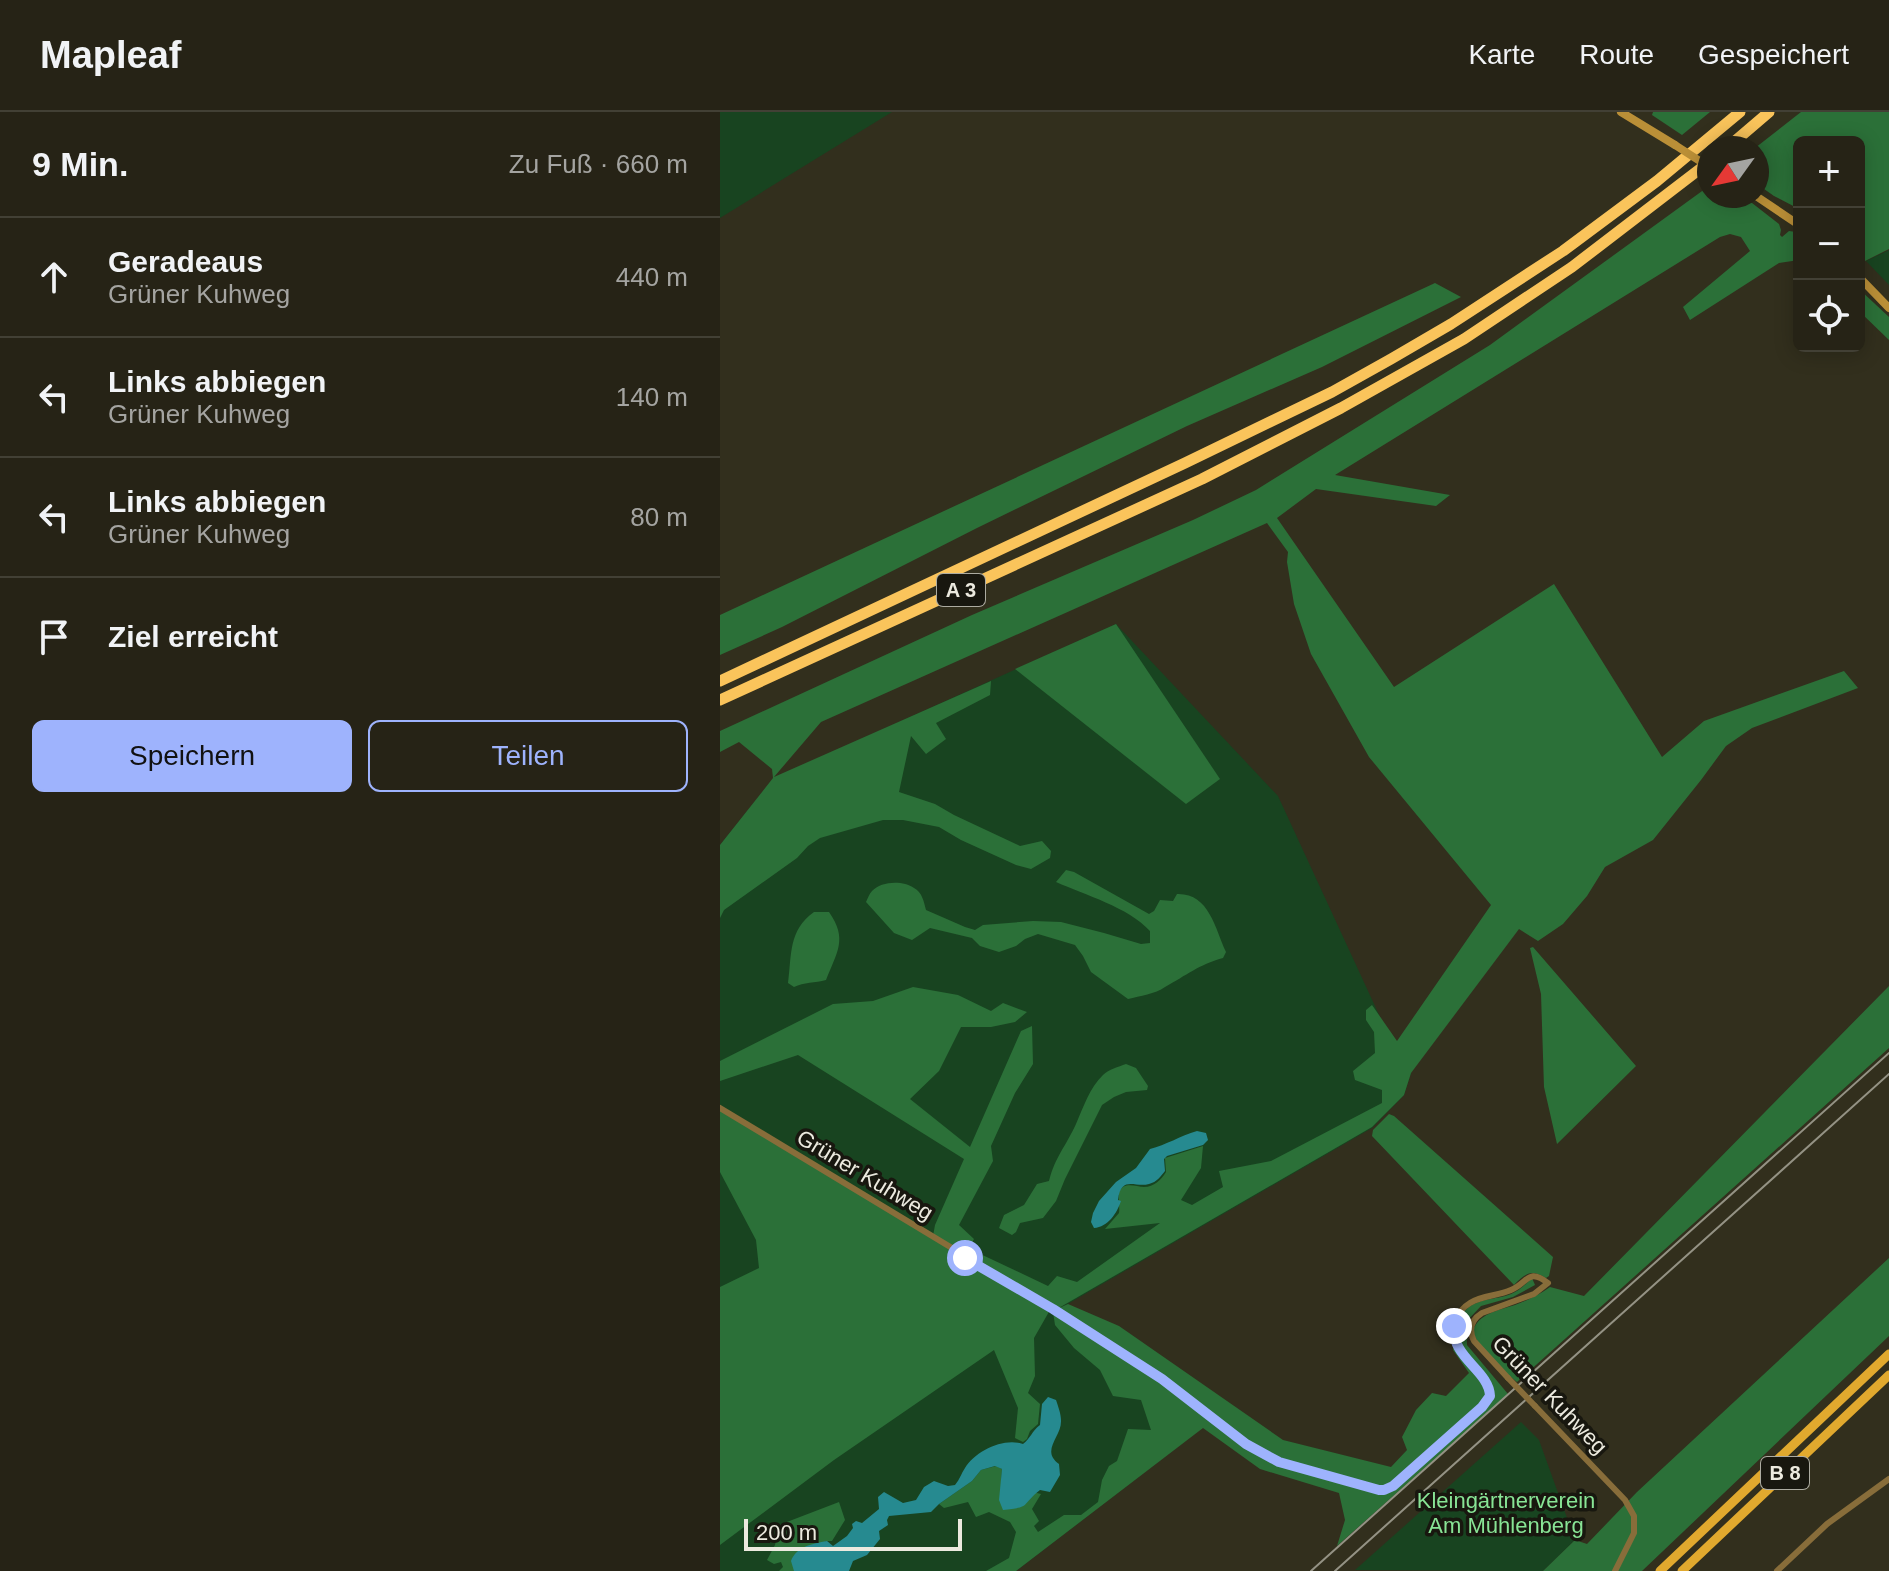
<!DOCTYPE html>
<html lang="de">
<head>
<meta charset="utf-8">
<style>
	body { margin:0; font-family:Arial,sans-serif; background:#322f23; color:#f1f3f6 }
	.controls { position:absolute; right:24px; top:24px; display:grid; overflow:hidden; border-radius:12px; box-shadow:0 4px 20px #0003 }
	.controls button { width:72px; height:72px; display:grid; place-items:center; padding:0; border:0; border-bottom:2px solid #424035; background:#262316; color:#f1f3f6; font:40px sans-serif }
	.compass { position:absolute; left:977px; top:24px; width:72px; height:72px; border-radius:50%; background:#262316; box-shadow:0 4px 20px #0003; rotate:237deg }
	.scale { position:absolute; left:24px; bottom:20px; width:218px; box-sizing:border-box; padding-left:8px; border:4px solid #eceadf; border-top:0; font-size:22px; line-height:28px; white-space:nowrap; color:#eceadf; -webkit-text-stroke:6px #18170f; paint-order:stroke }
	.stop { position:absolute; width:24px; height:24px; margin:-18px; border:6px solid #9eb3fd; border-radius:50%; background:#fff }
	.stop.end { background:#9eb3fd; border-color:#fff; box-shadow:0 2px 8px #0008 }
	.list { margin:0; padding:0; list-style:none }
	h2 { display:flex; justify-content:space-between; align-items:center; height:104px; margin:0; padding:0 32px; font-size:34px }
	h2 small { font-size:26px; font-weight:400; color:#a4a4a1 }
	.list li { display:grid; grid-template-columns:52px 1fr auto; gap:24px; align-items:center; box-sizing:border-box; height:120px; padding:0 32px; border-top:2px solid #424035 }
	.list b { display:block; font-size:30px; white-space:nowrap }
	.list p { margin:0; font-size:26px; white-space:nowrap; color:#a4a4a1 }
	.list em { font-size:26px; font-style:normal; color:#a4a4a1 }
	.actions { display:flex; gap:16px; padding:24px 32px }
	.actions a { flex:1; padding:18px 0; border:2px solid #9eb3fd; border-radius:12px; text-align:center; font-size:28px; color:#9eb3fd }
	.actions .main { background:#9eb3fd; color:#111 }
	.icon { flex:none; width:44px; height:44px; fill:none; stroke:currentColor; stroke-width:2; stroke-linecap:round; stroke-linejoin:round }
	.map { position:relative; flex:none; width:1169px; height:1459px; overflow:hidden }
	header { display:flex; align-items:center; gap:48px; box-sizing:border-box; height:112px; padding:0 40px; background:#262316; border-bottom:2px solid #424035 }
	header strong { font-size:38px }
	nav { display:flex; gap:44px; margin-inline-start:auto; font-size:28px }
	main { display:flex }
	aside { flex:1; background:#262316 }
	.map>svg:first-child { display:block }
</style>
</head>
<body>
<header>
<strong>Mapleaf</strong>
<nav><a>Karte</a><a>Route</a><a>Gespeichert</a></nav>
</header>
<main>
<aside>
<h2>9 Min.<small>Zu Fuß · 660 m</small></h2>
<ul class="list">
<li><svg class="icon" aria-label="ahead" viewBox="0 0 24 24"><path d="M12 20V5M6 11l6-6 6 6"/></svg><div><b>Geradeaus</b><p>Grüner Kuhweg</p></div><em>440 m</em></li>
<li><svg class="icon" aria-label="left" viewBox="0 0 24 24"><path d="M17 20v-9H6M10 6l-5 5 5 5"/></svg><div><b>Links abbiegen</b><p>Grüner Kuhweg</p></div><em>140 m</em></li>
<li><svg class="icon" aria-label="left" viewBox="0 0 24 24"><path d="M17 20v-9H6M10 6l-5 5 5 5"/></svg><div><b>Links abbiegen</b><p>Grüner Kuhweg</p></div><em>80 m</em></li>
<li><svg class="icon" aria-label="arrive" viewBox="0 0 24 24"><path d="M6 21V4h12l-3 4 3 4H6"/></svg><div><b>Ziel erreicht</b></div></li>
</ul>
<div class="actions"><a class="main">Speichern</a><a>Teilen</a></div>
</aside>
<div class="map">
<svg width="1169" height="1459" viewBox="0 0 1169 1459">
	<rect width="100%" height="100%" fill="#322f1d"/>
	<!-- green -->
	<g fill="#184420">
		<polygon points="0,0 172,0 0,106"/>
		<polygon points="1169,138 1169,173 1146,149"/>
		<polygon points="396,512 558,684 661,907 676,930 691,961 684,983 652,1016 334,1200 482,1316 296,1459 0,1459 0,733 53,667"/>
		<polygon points="801,1310 819,1328 855,1428 823,1459 635,1458"/>
	</g>
	<!-- forest -->
	<g fill="#2b7038">
		<polygon points="933,0 990,0 962,23 932,3"/>
		<polygon points="1081,0 1169,0 1169,137 1143,150 1139,146 1139,30 1079,30 1079,97 1054,84 1037,72 1037,36 1035,36"/>
		<path d="M989 74V84H1023L1059 112 1061 118 1060 123 1062 125 1069 119 1076 120 1079 123V148L1059 151 970 208 963 195 1030 139 1021 125 1010 122 1000 125 615 363 730 383 716 394 596 377 557 406 674 575 834 472 942 645 984 609 1124 559 1138 576 1032 616 1006 634 981 668 933 728 885 755 867 784 843 812 818 829 799 817 691 961 684 983 652 1015 337 1197 348 1192 399 1214 563 1328 671 1355 687 1338 682 1325 696 1298 712 1281 726 1284 749 1261 733 1238C736 1214 737 1194 766 1188 774 1186 784 1185 791 1182 799 1179 806 1172 812 1166L815 1173 793 1185 761 1194 746 1210 747 1233 788 1282 617 1434 625 1408 619 1381 540 1357 483 1316 296 1459H266L289 1446 296 1420 290 1410 269 1400 256 1405 248 1390 224 1396 219 1392 252 1369 261 1358 276 1354 282 1357 281 1372 321 1382 312 1397 319 1409 314 1414 318 1420 344 1403H361L378 1390 382 1368 389 1354 397 1349 408 1317 431 1318 421 1288 393 1284 380 1258 354 1236 335 1213 333 1200 248 1145 254 1139 328 1174 337 1164 357 1170 440 1111 385 1117 399 1101C400 1096 398 1085 399 1080 404 1069 416 1075 424 1075 434 1075 441 1068 446 1060L445 1046 483 1034 481 1056 461 1088 472 1093 503 1075 499 1059 551 1049 662 991V978L635 968 633 959 655 941 654 920 646 908V898L652 893 677 929 771 793 649 645 591 542 574 492 567 450 568 440 547 411 101 610 54 665 271 569 270 583 216 611 226 627 206 642 191 624 179 680 215 692 234 703 300 734 322 729 331 739 330 746 311 757 296 753 241 728 219 715 183 708H163L100 726 88 734 77 746 4 798 0 806V733L53 666 52 657 19 630 0 640V619L252 503 473 408 536 378 770 233Z"/>
		<polygon points="715,171 741,185 602,255 467,314 257,416 62,515 0,543 0,503"/>
		<polygon points="1139,177 1169,205 1169,228 1139,199"/>
		<polygon points="396,512 500,667 466,692 295,557"/>
		<path d="M346 758 354 760 429 802 434 799 440 788 453 789 457 782C489 781 495 816 506 840L503 846C478 853 467 863 445 875 435 882 420 884 408 887L371 860 363 844 355 833 318 822 305 827 296 834 279 840 260 834 252 826 210 816 192 828 174 821 146 790C148 786 149 782 152 779 161 769 183 768 194 776 202 780 204 790 206 798L245 815 255 818 263 813 313 809 341 810 384 821 421 832 430 831V819C408 795 365 783 336 770Z"/>
		<path d="M94 800H109C128 827 117 840 106 868 95 871 84 870 74 875L68 871C72 842 68 819 94 800Z"/>
		<polygon points="813,835 916,954 837,1032 824,975 821,882 810,836"/>
		<path d="M1169 874V936L797 1270C781 1257 762 1239 752 1220 759 1201 777 1199 795 1193 808 1188 819 1183 830 1175L864 1184Z"/>
		<polygon points="193,875 238,883 271,899 283,891 307,900 295,910 271,915 241,915 219,959 190,987 250,1035 301,919 312,914 313,952 295,981 271,1034 273,1049 239,1113 254,1127 245,1144 213,1124 215,1113 244,1047 78,943 0,969 0,949 113,892 153,889"/>
		<path d="M406 952 416 956 428 974 427 978 406 980 394 985 382 993 345 1067 336 1089 323 1106 300 1111 296 1120 292 1123 279 1116 284 1103 304 1093 317 1072 329 1069C335 1045 346 1034 356 1012 363 996 370 975 383 963 389 957 398 955 406 952Z"/>
		<polygon points="0,997 330,1198 314,1226 315,1264 308,1281 320,1292 318,1312 310,1319 307,1327 303,1330 295,1326 298,1296 274,1238 114,1348 0,1433 0,1175 39,1156 36,1128 0,1060"/>
		<path d="M669 1002 674 1004 833 1145 829 1164 826 1166C811 1157 806 1161 794 1173L652 1024 653 1018Z"/>
		<polygon points="1169,1146 1169,1224 922,1459 823,1459 855,1428 867,1432 917,1380"/>
		<polygon points="119,1390 125,1408 112,1429 106,1429 74,1459 59,1459 63,1455 61,1450 54,1452 47,1448 55,1433 59,1413"/>
	</g>
	<!-- water -->
	<g fill="#268a90">
		<path d="M477 1019 486 1021 488 1028 483 1033 447 1044 444 1047 445 1059C440 1065 437 1070 429 1072 415 1076 401 1063 398 1088L401 1089C397 1101 388 1115 374 1116L371 1110 373 1101 379 1089 396 1070 416 1056 430 1037C446 1033 460 1024 477 1019Z"/>
		<path d="M328 1285 336 1288C338 1294 341 1302 341 1308 342 1325 320 1338 339 1352L340 1363 330 1380 320 1378C300 1394 312 1395 283 1398L279 1388 282 1357 275 1354 261 1358 252 1369 219 1392 211 1400 169 1404 167 1408 168 1413 159 1419 160 1427 147 1443 133 1449 129 1459H74L71 1449C77 1434 92 1432 107 1429L113 1434 127 1424 133 1416 132 1412 136 1409 142 1411 159 1397 158 1385 164 1380 183 1391 196 1388 204 1375 214 1369 228 1374 235 1373C240 1367 241 1362 245 1356 255 1339 284 1325 303 1332 310 1327 312 1319 320 1313L322 1292Z"/>
	</g>
	<g fill="none" stroke-linecap="round" stroke-linejoin="round">
		<!-- street -->
		<g stroke="#886d3a" stroke-width="6">
			<path d="M0 996 333 1197 442 1267 526 1332 559 1350 659 1378H664L673 1374 762 1295 770 1284C770 1257 725 1243 735 1210 738 1202 743 1195 750 1191 762 1183 778 1184 791 1178 808 1171 808 1155 828 1171L814 1182 762 1201C751 1208 748 1217 754 1229L788 1266"/>
			<polyline points="815,1294 905,1388 914,1404 914,1421 895,1459"/>
			<polyline points="1057,1459 1107,1412 1169,1367"/>
		</g>
		<!-- secondary -->
		<g stroke="#ba8f37" stroke-width="8">
			<polyline points="901,0 955,33"/>
			<polyline points="1036,84 1079,113"/>
			<polyline points="1139,165 1169,196"/>
		</g>
		<!-- primary -->
		<g stroke="#e1a92e" stroke-width="9">
			<polyline points="940,1459 1169,1242"/>
			<polyline points="962,1459 1169,1263"/>
		</g>
		<!-- highway -->
		<g stroke="#fac45b" stroke-width="11">
			<polyline points="1007,36 1049,0"/>
			<polyline points="0,569 465,351 612,280 671,247 731,212 843,139 937,69 1020,0"/>
			<polyline points="0,588 482,367 621,296 744,227 852,155 989,50"/>
		</g>
		<!-- rail -->
		<g stroke="#949284" stroke-width="2">
			<polyline points="591,1459 1169,941"/>
			<polyline points="615,1459 1169,962"/>
		</g>
		<!-- street-bridge -->
		<polyline stroke="#886d3a" stroke-width="6" points="788,1266 815,1294"/>
		<!-- secondary-bridge -->
		<polyline stroke="#ba8f37" stroke-width="8" points="955,33 989,55"/>
	</g>
	<g fill="none" stroke-linecap="round" stroke-linejoin="round">
		<!-- route -->
		<path stroke="#9eb3fd" stroke-width="10" d="M245 1146 333 1197 442 1267 526 1332 559 1350 659 1378H664L673 1374 762 1295 770 1284C769 1258 731 1246 734 1214"/>
	</g>
	<g text-anchor="middle" dominant-baseline="central" stroke-width="7" stroke-linejoin="round" paint-order="stroke">
		<!-- shield labels -->
		<g fill="#18170f" stroke="#acaba1" stroke-width="2">
			<rect x="217" y="462" width="48" height="32" rx="6"/>
			<rect x="1041" y="1345" width="48" height="32" rx="6"/>
		</g>
		<g font-size="20" font-weight="bold" fill="#eceadf">
			<text x="241" y="478">A 3</text>
			<text x="1065" y="1361">B 8</text>
		</g>
		<!-- street labels -->
		<g font-size="22" fill="#eceadf" stroke="#18170f">
			<text transform="translate(145 1063) rotate(31)">Grüner Kuhweg</text>
			<text transform="translate(830 1283) rotate(46)">Grüner Kuhweg</text>
		</g>
		<!-- park labels -->
		<g font-size="22" fill="#88e495" stroke="#18170f">
			<text x="786" y="1388">Kleingärtnerverein<tspan x="786" dy="25">Am Mühlenberg</tspan></text>
		</g>
	</g>
</svg>
<div class="controls">
<button>+</button>
<button>−</button>
<button><svg class="icon" aria-label="locate" viewBox="0 0 24 24"><circle cx="12" cy="12" r="6"/><path d="M12 2v4M12 18v4M2 12h4M18 12h4"/></svg></button>
</div>
<svg class="compass" viewBox="-18 -18 36 36"><path d="M0-13l5 13h-10z" fill="#e53935"/><path d="M0 13l5-13h-10z" fill="#a4a4a1"/></svg>
<div class="scale">200 m</div>
<div class="stop" style="left:245px;top:1146px"></div>
<div class="stop end" style="left:734px;top:1214px"></div>
</div>
</main>
</body>
</html>
